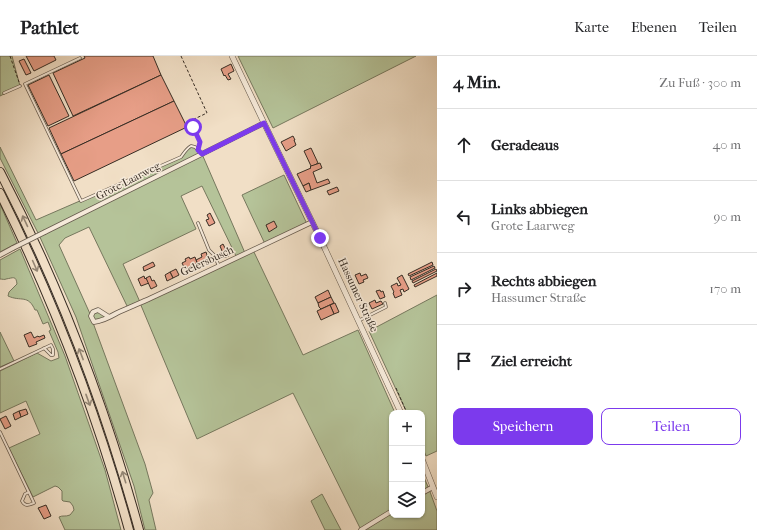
<!DOCTYPE html>
<html lang="de">
<head>
<meta charset="utf-8">
<style>
	body { margin:0; font-family:"IM FELL French Canon",serif; background:#f6f6f6; color:#202124 }
	.controls { position:absolute; right:12px; bottom:12px; display:grid; overflow:hidden; border-radius:8px; box-shadow:0 1px 3px #0004 }
	.controls button { width:36px; height:36px; display:grid; place-items:center; padding:0; border:0; border-bottom:1px solid #e0e0e0; background:#fff; color:#202124; font:20px sans-serif }
	.stop { position:absolute; width:12px; height:12px; margin:-9px; border:3px solid #7c3aed; border-radius:50%; background:#fff }
	.stop.end { background:#7c3aed; border-color:#fff; box-shadow:0 1px 4px #0008 }
	.list { margin:0; padding:0; list-style:none }
	h2 { display:flex; justify-content:space-between; align-items:center; height:52px; margin:0; padding:0 16px; font-size:17px }
	h2 small { font-size:13px; font-weight:400; color:#757577 }
	.list li { display:grid; grid-template-columns:26px 1fr auto; gap:12px; align-items:center; box-sizing:border-box; height:72px; padding:0 16px; border-top:1px solid #e0e0e0 }
	.list b { display:block; font-size:15px; white-space:nowrap }
	.list p { margin:0; font-size:13px; white-space:nowrap; color:#757577 }
	.list em { font-size:13px; font-style:normal; color:#757577 }
	.actions { display:flex; gap:8px; padding:12px 16px }
	.actions a { flex:1; padding:9px 0; border:1px solid #7c3aed; border-radius:8px; text-align:center; font-size:14px; color:#7c3aed }
	.actions .main { background:#7c3aed; color:#fff }
	.icon { flex:none; width:22px; height:22px; fill:none; stroke:currentColor; stroke-width:2; stroke-linecap:round; stroke-linejoin:round }
	.map { position:relative; flex:none; width:437px; height:474px; overflow:hidden }
	header { display:flex; align-items:center; gap:24px; box-sizing:border-box; height:56px; padding:0 20px; background:#fff; border-bottom:1px solid #e0e0e0 }
	header strong { font-size:19px }
	nav { display:flex; gap:22px; margin-inline-start:auto; font-size:14px }
	main { display:flex }
	aside { flex:1; background:#fff }
	.map>svg:first-child { display:block }
</style>
</head>
<body>
<header>
<strong>Pathlet</strong>
<nav><a>Karte</a><a>Ebenen</a><a>Teilen</a></nav>
</header>
<main>
<div class="map">
<svg width="437" height="474" viewBox="0 0 437 474">
	<rect width="100%" height="100%" fill="#f1dfc6"/>
	<filter id="stains"><feTurbulence type="fractalNoise" baseFrequency=".005" numOctaves="4"/><feColorMatrix values="0 0 0 0 .2 0 0 0 0 .09 0 0 0 0 .02 0 0 0 .5 -.17"/></filter>
	<radialGradient id="worn" r=".72"><stop offset=".6" stop-color="#630" stop-opacity="0"/><stop offset="1" stop-color="#630" stop-opacity=".3"/></radialGradient>
	<!-- green -->
	<g fill="#b5c399" stroke="#76785e" fill-rule="evenodd">
		<polygon points="0,0 12,0 20,30 0,40"/>
		<polygon points="238,0 416,0 273,72"/>
		<path d="M191 90 195 91 202 98 245 197 253 194 303 299 358 274 395 357H392V459H422V417L429 433 437 455V474H361L293 337 197 383 140 247 128 252 89 171 65 182 59 189 91 260 98 254 109 261 99 265 92 264 145 408 153 437 149 444 156 474H145L134 430 76 261 39 179 0 102V91L36 164 181 101ZM202 130 237 202 140 246 123 208 196 173 181 140Z"/>
		<polygon points="284,119 307,168 265,188 242,139"/>
		<polygon points="0,148 17,187 0,196"/>
		<path d="M20 193 65 300 105 414 121 474H65L59 461C63 459 65 461 70 459L74 454 73 450 70 446 63 445 62 444V435L58 431 55 430 33 441 9 392 40 378 26 345 0 357V315L37 297 51 305 59 302 58 296 49 275 51 274 48 266 43 268 37 254H35C28 238 21 246 8 240L9 236 17 228C16 219 13 222 6 223 5 224 2 223 0 223V204Z"/>
		<polygon points="437,239 437,395 426,400 422,390 422,357 407,357 369,275"/>
		<polygon points="0,276 14,305 0,311"/>
		<polygon points="322,438 341,474 325,474 311,445"/>
	</g>
	<!-- building -->
	<g fill="#e79e87" stroke="#362c23">
		<polygon points="26,0 54,0 56,4 34,15"/>
		<polygon points="84,0 153,0 161,19 73,60 53,17 85,2"/>
		<polygon points="24,3 31,17 26,19 19,5"/>
		<polygon points="231,8 234,15 228,18 231,23 228,24 225,19 224,20 221,13"/>
		<polygon points="49,19 69,60 48,70 28,29"/>
		<polygon points="161,19 174,45 61,98 49,72"/>
		<polygon points="174,45 187,71 74,125 61,98"/>
		<polygon points="293,80 295,84 294,84 296,89 286,95 281,86"/>
		<polygon points="311,92 318,107 313,110 311,110 304,95"/>
		<polygon points="320,107 322,112 313,116 317,127 328,123 330,127 311,134 309,127 303,130 297,118 311,112 310,111 311,110"/>
		<polygon points="309,127 311,134 306,136 303,130"/>
		<polygon points="337,131 339,135 329,139 327,135"/>
		<polygon points="210,157 215,167 209,170 206,164 209,163 207,159"/>
		<polygon points="274,165 277,171 269,176 266,169"/>
		<polygon points="223,188 229,200 223,202 221,196 222,195 220,190"/>
		<polygon points="206,196 207,199 206,200 208,205 199,210 196,204 202,201 201,198"/>
		<polygon points="189,201 190,203 195,201 197,207 185,213 182,207 186,205 185,203"/>
		<polygon points="153,206 155,210 144,215 143,211"/>
		<polygon points="432,206 433,209 409,220 408,218"/>
		<polygon points="434,210 435,212 411,224 410,221"/>
		<polygon points="176,213 179,219 173,222 170,216"/>
		<polygon points="436,213 437,215 413,227 412,225"/>
		<polygon points="170,216 173,222 167,225 165,219"/>
		<polygon points="360,217 361,220 366,218 368,222 363,224 364,226 359,228 355,219"/>
		<polygon points="437,217 437,220 415,231 414,229"/>
		<polygon points="402,219 409,233 404,236 403,233 400,234 402,239 395,242 393,237 394,236 391,230 397,227 398,230 401,229 397,222"/>
		<polygon points="144,220 145,223 146,222 149,227 141,230 138,223"/>
		<polygon points="150,220 152,225 154,224 157,230 151,233 146,222"/>
		<polygon points="328,234 331,241 318,247 315,241"/>
		<polygon points="380,234 381,236 383,235 385,241 380,243 376,235"/>
		<polygon points="331,241 334,247 321,253 319,251 318,247"/>
		<polygon points="375,244 376,247 381,245 383,248 372,253 369,247"/>
		<polygon points="335,247 339,256 334,258 330,249"/>
		<polygon points="330,249 334,258 321,264 317,255"/>
		<polygon points="31,276 34,282 38,280 39,281 44,279 45,282 36,286 37,288 29,291 24,279"/>
		<polygon points="26,353 28,358 21,361 19,355"/>
		<polygon points="19,355 21,361 15,364 13,358"/>
		<polygon points="6,360 11,370 5,373 0,363"/>
		<polygon points="46,449 51,460 44,463 38,452"/>
	</g>
	<g fill="none" stroke-linecap="round" stroke-linejoin="round">
		<defs>
			<g id="service">
				<path d="M80 2 25 28 81 145 181 101C184 97 186 93 191 90L195 91 202 98"/>
				<polyline points="4,37 20,30"/>
				<polyline points="198,167 209,194 214,199 219,210"/>
				<polyline points="360,264 386,251 385,247"/>
				<polyline points="0,313 51,289 53,293 53,299 51,299 44,292"/>
				<path d="M0 376 34 447C29 449 25 451 22 445L25 438 29 436"/>
			</g>
			<g id="minor">
				<polyline points="45,176 264,67"/>
				<polyline points="0,199 13,192"/>
				<path d="M109 261 98 254 93 256 91 260 94 266C103 265 110 261 117 257 128 252 140 247 151 242 205 217 259 191 312 166"/>
				<polyline points="422,437 433,431"/>
				<polyline points="361,474 392,455"/>
			</g>
			<g id="tertiary">
				<polyline points="232,0 264,67 320,182 401,357"/>
				<polyline points="422,403 437,441"/>
			</g>
			<g id="motorway">
				<path d="M0 116C59 229 105 350 139 474"/>
				<path d="M0 137C54 245 97 358 129 474"/>
			</g>
		</defs>
		<!-- service casing -->
		<use href="#service" stroke="#65594c" stroke-width="3.5"/>
		<!-- minor casing -->
		<use href="#minor" stroke="#65594c" stroke-width="5.5"/>
		<!-- tertiary casing -->
		<use href="#tertiary" stroke="#65594c" stroke-width="6"/>
		<!-- motorway casing -->
		<use href="#motorway" stroke="#362c23" stroke-width="10"/>
		<!-- path -->
		<g stroke="#362c23" stroke-width="1" stroke-dasharray="3 2" stroke-linecap="butt">
			<polyline points="10,0 19,26"/>
			<polyline points="181,0 207,57 190,65 200,86 199,91"/>
			<polyline points="396,332 407,357"/>
			<polyline points="422,390 425,399"/>
		</g>
		<!-- service -->
		<use href="#service" stroke="#f6eada" stroke-width="2"/>
		<!-- minor -->
		<use href="#minor" stroke="#f6eada" stroke-width="4"/>
		<!-- tertiary -->
		<use href="#tertiary" stroke="#f6eada" stroke-width="5"/>
		<!-- motorway -->
		<use href="#motorway" stroke="#f1dfc6" stroke-width="8"/>
		<defs>
			<polyline id="minor-bridge" points="13,192 45,176"/>
		</defs>
		<!-- minor-bridge casing -->
		<use href="#minor-bridge" stroke="#65594c" stroke-width="5.5" stroke-linecap="butt"/>
		<!-- minor-bridge -->
		<use href="#minor-bridge" stroke="#f6eada" stroke-width="4"/>
	</g>
	<!-- one-way arrows -->
	<defs><path id="oneway-shaft" d="M-6 0H5M1.5-3L5.5 0L1.5 3" fill="none" stroke-width="1.6" stroke-linecap="round" stroke-linejoin="round"/></defs>
	<g stroke="#948674">
		<use href="#oneway-shaft" transform="translate(25 165) rotate(-115)"/>
		<use href="#oneway-shaft" transform="translate(35 210) rotate(66)"/>
		<use href="#oneway-shaft" transform="translate(81 298) rotate(-111)"/>
		<use href="#oneway-shaft" transform="translate(88 344) rotate(70)"/>
		<use href="#oneway-shaft" transform="translate(124 421) rotate(-107)"/>
	</g>
	<g fill="none" stroke-linecap="round" stroke-linejoin="round">
		<!-- route -->
		<polyline stroke="#7c3aed" stroke-width="5" points="193,71 200,86 198,94 202,98 264,67 320,182"/>
	</g>
	<g text-anchor="middle" dominant-baseline="central" stroke-width="3" stroke-linejoin="round" paint-order="stroke">
		<!-- street labels -->
		<g font-size="11" fill="#362c23" stroke="#f6eada">
			<text transform="translate(128 125) rotate(-27)">Grote Laarweg</text>
			<text transform="translate(207 205) rotate(-25)">Gelersbusch</text>
			<text transform="translate(358 239) rotate(65)">Hassumer Straße</text>
		</g>
	</g>
	<rect width="100%" height="100%" filter="url(#stains)"/>
	<rect width="100%" height="100%" fill="url(#worn)"/>
</svg>
<div class="controls">
<button>+</button>
<button>−</button>
<button><svg class="icon" aria-label="layers" viewBox="0 0 24 24"><path d="M12 4l9 5-9 5-9-5zM3 14l9 5 9-5"/></svg></button>
</div>
<div class="stop" style="left:193px;top:71px"></div>
<div class="stop end" style="left:320px;top:182px"></div>
</div>
<aside>
<h2>4 Min.<small>Zu Fuß · 300 m</small></h2>
<ul class="list">
<li><svg class="icon" aria-label="ahead" viewBox="0 0 24 24"><path d="M12 20V5M6 11l6-6 6 6"/></svg><div><b>Geradeaus</b></div><em>40 m</em></li>
<li><svg class="icon" aria-label="left" viewBox="0 0 24 24"><path d="M17 20v-9H6M10 6l-5 5 5 5"/></svg><div><b>Links abbiegen</b><p>Grote Laarweg</p></div><em>90 m</em></li>
<li><svg class="icon" aria-label="right" viewBox="0 0 24 24"><path d="M7 20v-9h11M14 6l5 5-5 5"/></svg><div><b>Rechts abbiegen</b><p>Hassumer Straße</p></div><em>170 m</em></li>
<li><svg class="icon" aria-label="arrive" viewBox="0 0 24 24"><path d="M6 21V4h12l-3 4 3 4H6"/></svg><div><b>Ziel erreicht</b></div></li>
</ul>
<div class="actions"><a class="main">Speichern</a><a>Teilen</a></div>
</aside>
</main>
</body>
</html>
